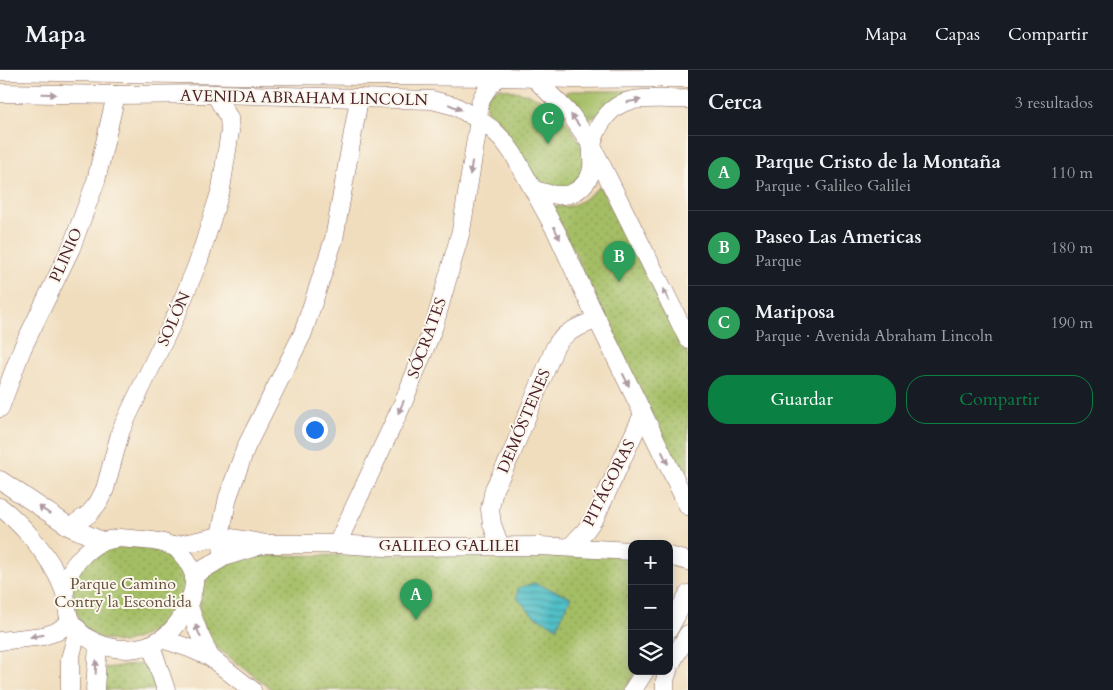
<!DOCTYPE html>
<html lang="es">
<head>
<meta charset="utf-8">
<style>
	body { margin:0; font-family:Cardo,serif; background:#242831; color:#f1f3f6 }
	.controls { position:absolute; right:15px; bottom:15px; display:grid; overflow:hidden; border-radius:10px; box-shadow:0 2px 12px #0003 }
	.controls button { width:45px; height:45px; display:grid; place-items:center; padding:0; border:0; border-bottom:1px solid #363941; background:#171b24; color:#f1f3f6; font:25px sans-serif }
	.you { position:absolute; left:314px; top:359px; width:18px; height:18px; margin:-12px; border:4px solid #fff; border-radius:50%; background:#1a73e8; box-shadow:0 0 0 8px #1a73e833 }
	.badge { display:grid; place-items:center; width:32px; height:32px; border-radius:50%; background:#0b8043; color:#fff; font-size:16px; font-weight:700 }
	.pin { position:absolute; translate:-50% -41px; filter:drop-shadow(0 1px 2px #0008) }
	.pin::after { content:''; position:absolute; top:26px; width:18px; height:15px; background:inherit; clip-path:polygon(0 0,100% 0,50% 100%) }
	.list { margin:0; padding:0; list-style:none }
	h2 { display:flex; justify-content:space-between; align-items:center; height:65px; margin:0; padding:0 20px; font-size:21px }
	h2 small { font-size:16px; font-weight:400; color:#9ea1a6 }
	.list li { display:grid; grid-template-columns:32px 1fr auto; gap:15px; align-items:center; box-sizing:border-box; height:75px; padding:0 20px; border-top:1px solid #363941 }
	.list b { display:block; font-size:19px; white-space:nowrap }
	.list p { margin:0; font-size:16px; white-space:nowrap; color:#9ea1a6 }
	.list em { font-size:16px; font-style:normal; color:#9ea1a6 }
	.actions { display:flex; gap:10px; padding:15px 20px }
	.actions a { flex:1; padding:11px 0; border:1px solid #0b8043; border-radius:20px; text-align:center; font-size:18px; color:#0b8043 }
	.actions .main { background:#0b8043; color:#fff }
	.icon { flex:none; width:28px; height:28px; fill:none; stroke:currentColor; stroke-width:2; stroke-linecap:round; stroke-linejoin:round }
	.map { position:relative; flex:none; width:688px; height:620px; overflow:hidden }
	header { display:flex; align-items:center; gap:30px; box-sizing:border-box; height:70px; padding:0 25px; background:#171b24; border-bottom:1px solid #363941 }
	header strong { font-size:24px }
	nav { display:flex; gap:28px; margin-inline-start:auto; font-size:18px }
	main { display:flex }
	aside { flex:1; background:#171b24 }
	.map>svg:first-child { display:block }
</style>
</head>
<body>
<header>
<strong>Mapa</strong>
<nav><a>Mapa</a><a>Capas</a><a>Compartir</a></nav>
</header>
<main>
<div class="map">
<svg width="688" height="620" viewBox="0 0 688 620">
	<defs>
		<pattern id="grass-tufts" width="24" height="20" patternUnits="userSpaceOnUse" patternTransform="scale(1.25)"><rect width="24" height="20" fill="#a4be65"/><path d="M3 7l-1-3M5 7V3M7 7l1-3M15 17l-1-3M17 17v-4M19 17l1-3" fill="none" stroke="#889a53"/></pattern>
		<pattern id="park-dots" width="8" height="8" patternUnits="userSpaceOnUse" patternTransform="scale(1.25)"><rect width="8" height="8" fill="#a4be65"/><path d="M2 2h.1M6 6h.1" fill="none" stroke="#889a53" stroke-width="1.8" stroke-linecap="round"/></pattern>
		<pattern id="water-rules" width="6" height="5" patternUnits="userSpaceOnUse" patternTransform="scale(1.25)"><rect width="6" height="5" fill="#51bfc7"/><path d="M0 2.5h6" fill="none" stroke="#459ba2"/></pattern>
	</defs>
	<rect width="100%" height="100%" fill="#fbf7ec"/>
	<filter id="ink" filterUnits="userSpaceOnUse"><feTurbulence type="fractalNoise" baseFrequency=".02" numOctaves="2"/><feDisplacementMap in="SourceGraphic" scale="10" xChannelSelector="R" yChannelSelector="G"/><feConvolveMatrix kernelMatrix="1 2 1 2 8 2 1 2 1" color-interpolation-filters="sRGB"/></filter>
	<filter id="wash" filterUnits="userSpaceOnUse"><feTurbulence type="fractalNoise" baseFrequency=".0096" numOctaves="4" result="noise"/><feDisplacementMap in="SourceGraphic" scale="20" xChannelSelector="R" yChannelSelector="G"/><feGaussianBlur stdDeviation="1.12" result="paint"/><feColorMatrix in="noise" values="0 0 0 0 0 0 0 0 0 0 0 0 0 0 0 0 0 1.4 0 .05"/><feComposite in="paint" operator="in"/></filter>
	<g filter="url(#wash)">
		<rect width="100%" height="100%" fill="#f0ddbd"/>
		<!-- grass -->
		<polygon fill="url(#grass-tufts)" stroke="#776e48" points="572,21 688,21 617,30 593,48 589,49 566,25 566,22"/>
		<!-- park -->
		<g fill="url(#park-dots)" stroke="#776e48">
			<polygon points="501,18 528,24 540,29 551,36 568,53 584,79 585,98 570,120 539,115 488,49 485,29 490,22"/>
			<path d="M600 116 688 286V401L682 409 552 136C575 140 584 129 600 116Z"/>
			<polygon points="139,477 169,482 179,494 189,519 167,550 146,565 123,573 100,568 84,558 74,536 73,512 84,492 104,478"/>
			<polygon points="632,483 632,601 637,601 624,620 273,620 216,577 208,567 199,544 200,531 203,517 210,504 240,486"/>
			<polygon points="142,594 154,604 158,620 103,620 103,598"/>
		</g>
		<!-- water -->
		<polygon fill="url(#water-rules)" stroke="#4e6f79" points="534,513 571,527 557,557 534,546 517,528 518,518"/>
	</g>
	<g filter="url(#ink)">
		<g fill="none" stroke-linecap="round" stroke-linejoin="round">
			<defs>
				<g id="minor">
					<polyline points="0,1 237,5 498,7 573,9 688,8"/>
					<polyline points="534,8 571,45 592,76 688,269"/>
					<polyline points="0,23 116,25 215,24 432,30 455,36 479,50 492,59 504,71 514,85 556,161 592,239 688,436"/>
					<path d="M534 120C544 122 553 126 564 125 578 124 590 111 592 98 593 90 591 82 592 75 596 58 607 40 623 33 639 26 670 30 688 29"/>
					<polyline points="0,338 22,279 71,178 96,111 116,25"/>
					<polyline points="0,410 70,457 102,471"/>
					<path d="M0 437C19 451 44 480 55 501 59 508 62 515 65 523"/>
					<polyline points="70,457 89,444 98,433 105,419 121,360 178,241 199,190 221,119 230,61 229,48 215,24"/>
					<path d="M120 468C137 470 157 469 172 476 178 478 182 485 186 489 189 494 193 500 194 506 196 523 183 549 171 561 144 588 93 584 71 552 68 547 68 542 67 537 65 528 64 519 67 511 71 495 87 479 101 472 107 470 114 469 120 468Z"/>
					<path d="M337 474 403 333 434 256 461 161 479 50C477 30 485 20 498 7"/>
					<polyline points="174,476 220,466 267,474 337,474 385,477 540,476 632,481"/>
					<path d="M500 476 492 454 490 439 494 419 511 385 555 277C565 260 580 257 597 249"/>
					<polyline points="570,477 586,460 596,446 643,344"/>
					<polyline points="669,486 688,491"/>
					<polyline points="224,487 220,466 228,427 246,377 303,263 334,169 359,29"/>
					<polyline points="194,505 224,487 262,475"/>
					<polyline points="188,534 198,561 210,587"/>
					<polyline points="669,559 688,524"/>
					<polyline points="162,569 189,578 210,587 252,620"/>
					<polyline points="0,571 43,566 56,562 71,552"/>
					<polyline points="151,575 166,620"/>
					<polyline points="669,597 688,564"/>
					<polyline points="70,620 70,589 78,559"/>
					<polyline points="95,620 98,574"/>
					<polyline points="633,620 645,601"/>
					<polyline points="665,620 665,610 668,601"/>
				</g>
			</defs>
			<!-- minor casing -->
			<use href="#minor" stroke="#84625e" stroke-width="19"/>
			<!-- minor -->
			<use href="#minor" stroke="#fff" stroke-width="18"/>
		</g>
		<!-- one-way arrows -->
		<defs><path id="oneway-solid" d="M-6-.8H1V-3.2L6.5 0L1 3.2V.8H-6Z" transform="scale(1.25)"/></defs>
		<g fill="#ae9aa0">
			<use href="#oneway-solid" transform="translate(49 24) rotate(1)"/>
			<use href="#oneway-solid" transform="translate(634 31) rotate(-9)"/>
			<use href="#oneway-solid" transform="translate(455 37) rotate(23)"/>
			<use href="#oneway-solid" transform="translate(575 50) rotate(-126)"/>
			<use href="#oneway-solid" transform="translate(471 98) rotate(99)"/>
			<use href="#oneway-solid" transform="translate(557 163) rotate(64)"/>
			<use href="#oneway-solid" transform="translate(666 225) rotate(-117)"/>
			<use href="#oneway-solid" transform="translate(626 310) rotate(64)"/>
			<use href="#oneway-solid" transform="translate(401 337) rotate(114)"/>
			<use href="#oneway-solid" transform="translate(665 388) rotate(64)"/>
			<use href="#oneway-solid" transform="translate(44 440) rotate(-146)"/>
			<use href="#oneway-solid" transform="translate(198 561) rotate(-113)"/>
			<use href="#oneway-solid" transform="translate(37 566) rotate(171)"/>
			<use href="#oneway-solid" transform="translate(96 597) rotate(-87)"/>
		</g>
	</g>
	<g text-anchor="middle" dominant-baseline="central" stroke-width="4" stroke-linejoin="round" paint-order="stroke">
		<!-- street labels -->
		<g font-size="16" fill="#4a1f2b" stroke="#fbf7ec">
			<text transform="translate(304 28) rotate(1)">AVENIDA ABRAHAM LINCOLN</text>
			<text transform="translate(66 185) rotate(-66)">PLINIO</text>
			<text transform="translate(174 249) rotate(-66)">SOLÓN</text>
			<text transform="translate(427 268) rotate(-70)">SÓCRATES</text>
			<text transform="translate(524 351) rotate(-67)">DEMÓSTENES</text>
			<text transform="translate(609 413) rotate(-63)">PITÁGORAS</text>
			<text x="449" y="476">GALILEO GALILEI</text>
		</g>
		<!-- park labels -->
		<g font-size="16" fill="#654f3c" stroke="#fbf7ec">
			<text x="123" y="514">Parque Camino<tspan x="123" dy="18">Contry la Escondida</tspan></text>
		</g>
	</g>
</svg>
<div class="controls">
<button>+</button>
<button>−</button>
<button><svg class="icon" aria-label="layers" viewBox="0 0 24 24"><path d="M12 4l9 5-9 5-9-5zM3 14l9 5 9-5"/></svg></button>
</div>
<div class="you"></div>
<div class="pin badge" style="left:416px;top:550px;background:#2e9e5b">A</div>
<div class="pin badge" style="left:619px;top:212px;background:#2e9e5b">B</div>
<div class="pin badge" style="left:548px;top:74px;background:#2e9e5b">C</div>
</div>
<aside>
<h2>Cerca<small>3 resultados</small></h2>
<ul class="list">
<li><span class="badge" style="background:#2e9e5b">A</span><div><b>Parque Cristo de la Montaña</b><p>Parque · Galileo Galilei</p></div><em>110 m</em></li>
<li><span class="badge" style="background:#2e9e5b">B</span><div><b>Paseo Las Americas</b><p>Parque</p></div><em>180 m</em></li>
<li><span class="badge" style="background:#2e9e5b">C</span><div><b>Mariposa</b><p>Parque · Avenida Abraham Lincoln</p></div><em>190 m</em></li>
</ul>
<div class="actions"><a class="main">Guardar</a><a>Compartir</a></div>
</aside>
</main>
</body>
</html>
